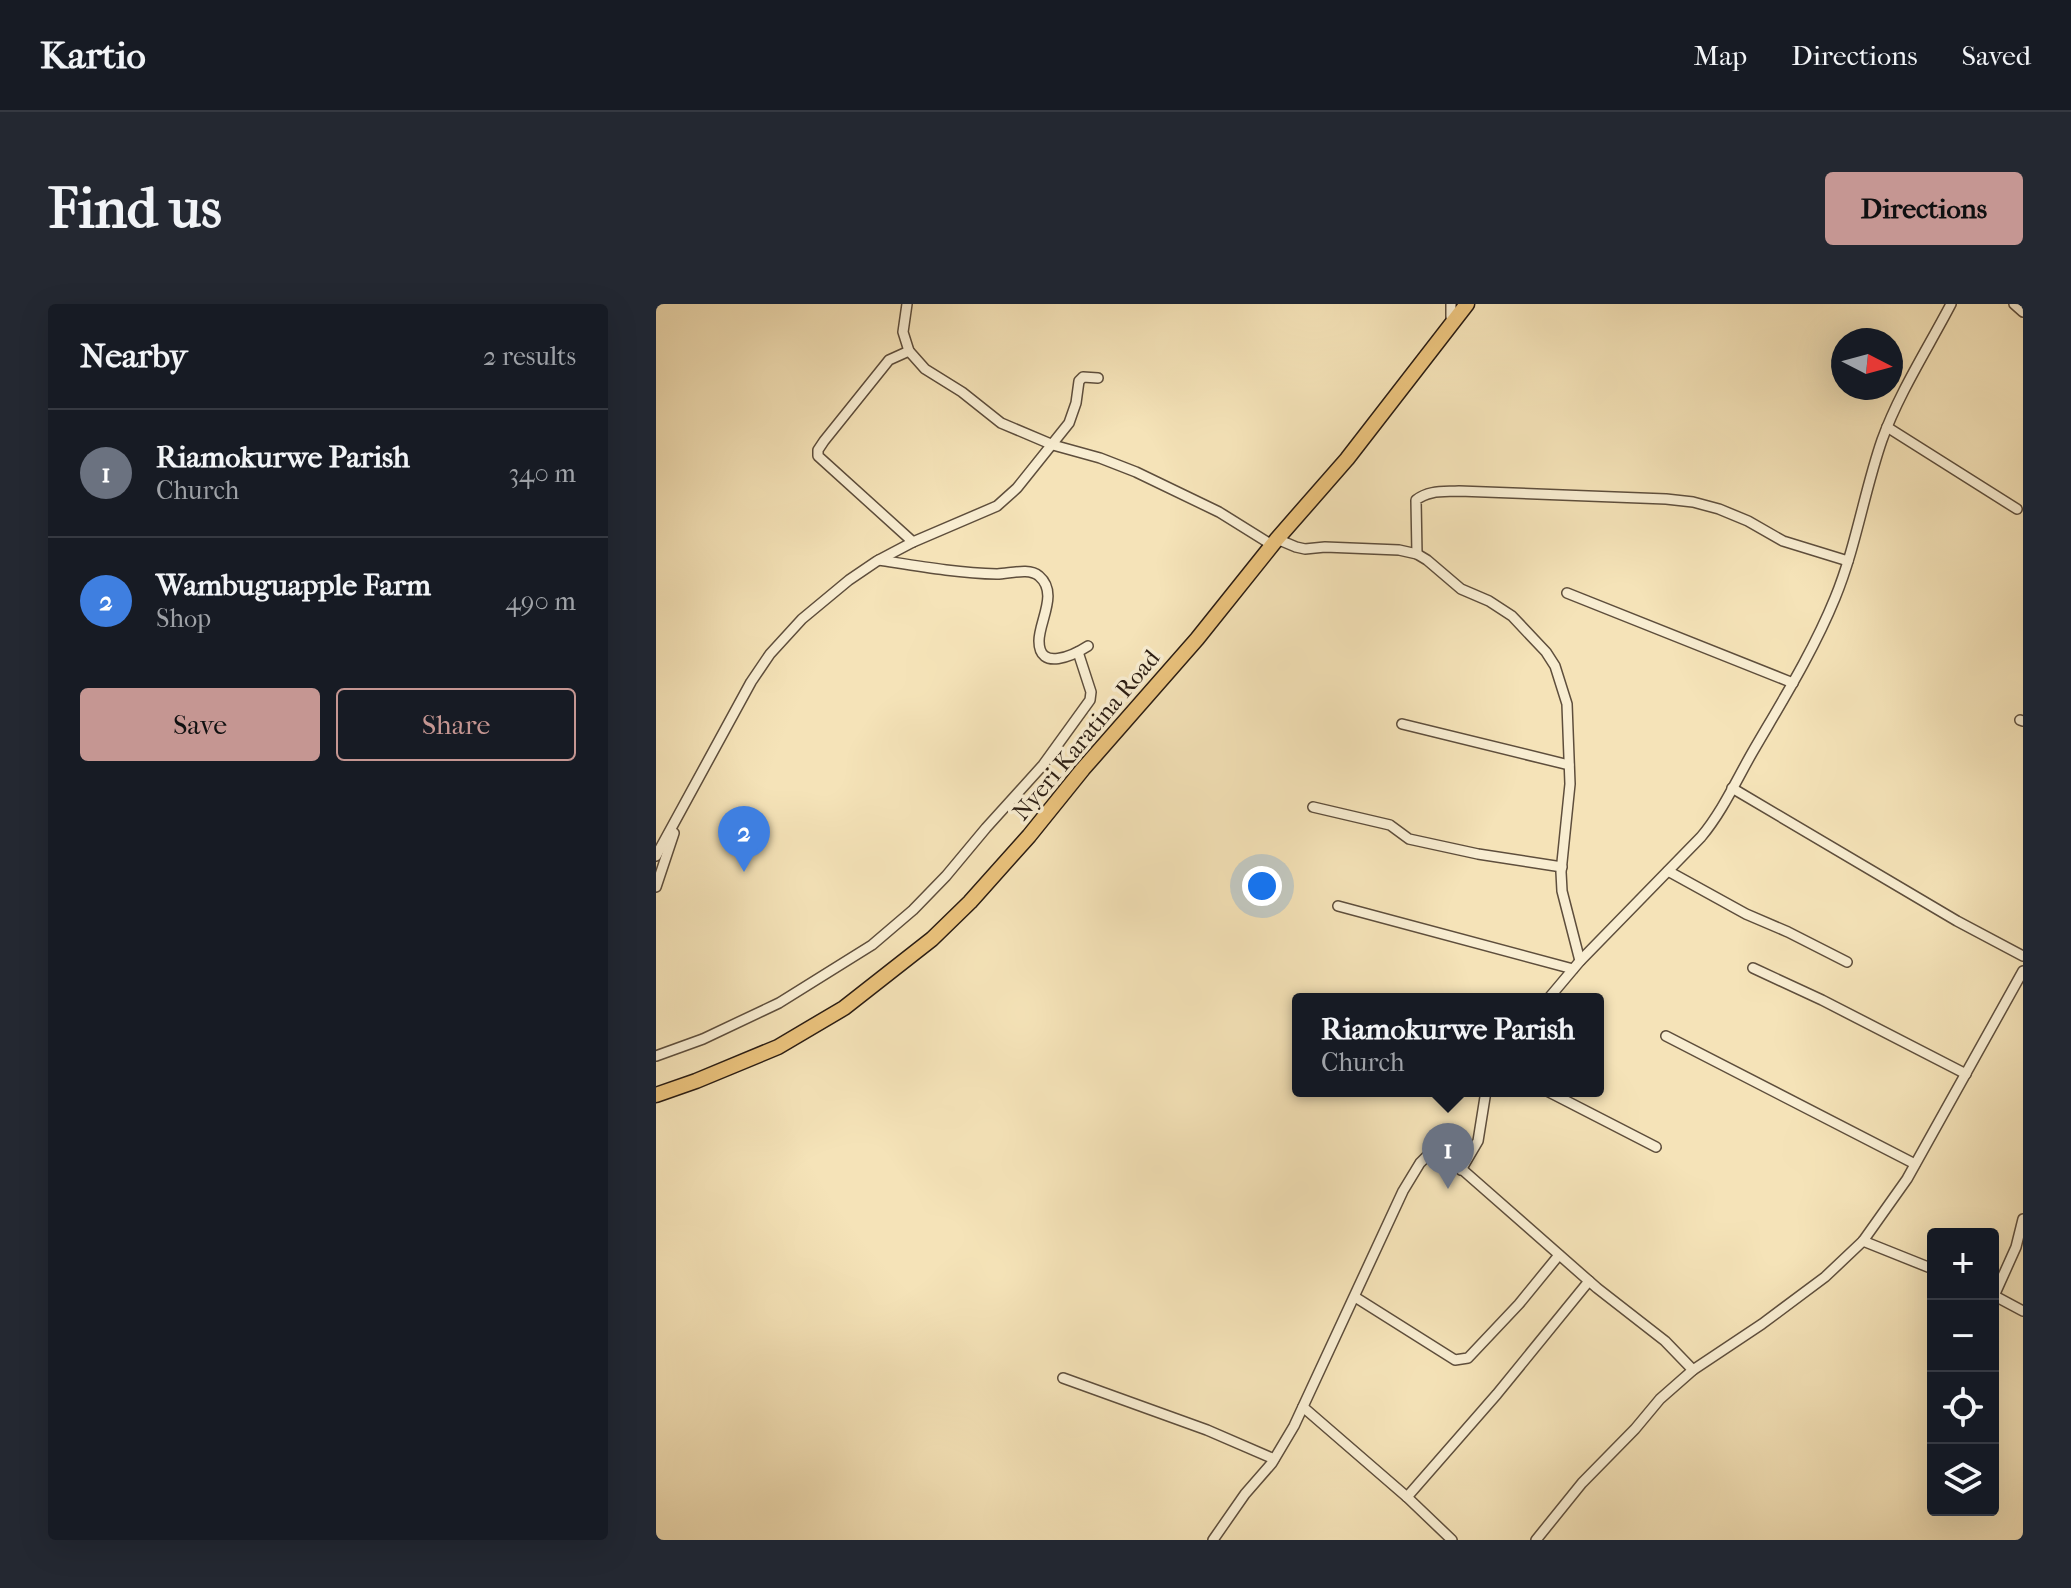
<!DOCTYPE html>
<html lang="en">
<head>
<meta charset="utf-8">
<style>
	body { margin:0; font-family:"IM FELL French Canon",serif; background:#242831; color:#f1f3f6 }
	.controls { position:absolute; right:24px; bottom:24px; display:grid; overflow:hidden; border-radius:8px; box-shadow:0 8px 32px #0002 }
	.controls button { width:72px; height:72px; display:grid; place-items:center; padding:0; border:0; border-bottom:2px solid #363941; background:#171b24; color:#f1f3f6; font:40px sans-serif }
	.compass { position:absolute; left:1175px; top:24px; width:72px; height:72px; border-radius:50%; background:#171b24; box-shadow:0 8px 32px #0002; rotate:96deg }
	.you { position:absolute; left:606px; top:582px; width:28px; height:28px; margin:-20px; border:6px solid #fff; border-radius:50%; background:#1a73e8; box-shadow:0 0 0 12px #1a73e833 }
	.badge { display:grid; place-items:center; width:52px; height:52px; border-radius:50%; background:#c59692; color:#fff; font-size:26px; font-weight:700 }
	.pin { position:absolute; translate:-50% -66px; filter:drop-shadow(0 2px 4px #0008) }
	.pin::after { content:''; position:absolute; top:42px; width:28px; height:24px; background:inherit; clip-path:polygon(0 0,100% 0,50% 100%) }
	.popup { position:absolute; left:636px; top:689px; width:312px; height:104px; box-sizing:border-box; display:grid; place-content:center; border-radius:8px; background:#171b24; filter:drop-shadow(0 2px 6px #0005); font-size:26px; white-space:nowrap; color:#9ea1a6 }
	.popup b { font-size:30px; color:#f1f3f6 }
	.popup::after { content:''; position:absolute; left:50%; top:100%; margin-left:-16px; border:16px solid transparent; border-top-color:#171b24 }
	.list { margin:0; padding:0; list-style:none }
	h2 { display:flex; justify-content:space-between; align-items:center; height:104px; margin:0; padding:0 32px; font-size:34px }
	h2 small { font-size:26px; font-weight:400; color:#9ea1a6 }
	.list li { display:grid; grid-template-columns:52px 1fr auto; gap:24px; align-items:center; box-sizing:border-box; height:128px; padding:0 32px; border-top:2px solid #363941 }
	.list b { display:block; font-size:30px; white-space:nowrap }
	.list p { margin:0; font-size:26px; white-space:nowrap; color:#9ea1a6 }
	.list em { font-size:26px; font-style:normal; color:#9ea1a6 }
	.actions { display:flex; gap:16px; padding:24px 32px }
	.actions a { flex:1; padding:18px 0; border:2px solid #c59692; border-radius:8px; text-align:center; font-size:28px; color:#c59692 }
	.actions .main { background:#c59692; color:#111 }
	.icon { flex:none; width:44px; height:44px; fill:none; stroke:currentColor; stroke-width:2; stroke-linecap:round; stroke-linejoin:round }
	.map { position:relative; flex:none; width:1367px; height:1236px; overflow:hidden; border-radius:8px }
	header { display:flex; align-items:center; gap:48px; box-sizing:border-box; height:112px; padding:0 40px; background:#171b24; border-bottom:2px solid #363941 }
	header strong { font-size:38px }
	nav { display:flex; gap:44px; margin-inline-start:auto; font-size:28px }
	.intro { display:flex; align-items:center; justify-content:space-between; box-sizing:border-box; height:192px; padding:0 48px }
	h1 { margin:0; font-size:56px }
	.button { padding:20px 36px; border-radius:8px; background:#c59692; color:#111; font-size:28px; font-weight:700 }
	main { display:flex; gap:48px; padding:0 48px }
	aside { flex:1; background:#171b24; border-radius:8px; box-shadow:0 8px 32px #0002 }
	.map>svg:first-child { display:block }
</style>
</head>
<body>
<header>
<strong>Kartio</strong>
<nav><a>Map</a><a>Directions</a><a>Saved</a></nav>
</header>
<div class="intro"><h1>Find us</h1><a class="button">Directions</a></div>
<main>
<aside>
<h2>Nearby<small>2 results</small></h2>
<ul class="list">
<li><span class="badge" style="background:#6b7280">1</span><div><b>Riamokurwe Parish</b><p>Church</p></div><em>340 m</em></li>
<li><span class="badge" style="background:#3f7fe0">2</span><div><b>Wambuguapple Farm</b><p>Shop</p></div><em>490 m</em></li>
</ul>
<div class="actions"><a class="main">Save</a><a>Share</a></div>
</aside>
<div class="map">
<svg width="1367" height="1236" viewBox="0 0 1367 1236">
	<rect width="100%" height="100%" fill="#f5e3b8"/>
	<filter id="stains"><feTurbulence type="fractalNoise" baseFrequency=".0025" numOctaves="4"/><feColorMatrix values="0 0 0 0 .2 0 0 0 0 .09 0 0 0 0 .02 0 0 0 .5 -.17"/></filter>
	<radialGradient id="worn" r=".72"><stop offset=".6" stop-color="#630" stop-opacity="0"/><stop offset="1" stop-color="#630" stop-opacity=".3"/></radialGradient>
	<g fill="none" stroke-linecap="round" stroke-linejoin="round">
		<defs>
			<g id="minor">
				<polyline points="251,0 247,28 253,47 269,65 306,88 345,119 397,141 444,154 480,168 563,208 616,241"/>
				<polyline points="795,0 795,13 798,18"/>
				<polyline points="1358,0 1367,8"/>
				<polyline points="253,47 233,56 168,137 162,146 162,152 257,238"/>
				<polyline points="1231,123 1361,205"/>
				<polyline points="621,235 640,243 649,245 669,243 743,246 761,250 771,256 805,285 833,297 856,312 890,348 899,362 911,400 914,480 905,568 906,587 924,657"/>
				<path d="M761 250 760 196C773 186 787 188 803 187L1010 195 1037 198 1063 205 1092 217 1127 237 1192 257"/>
				<path d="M223 256C262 262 301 269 341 270 353 270 373 263 383 272 403 289 383 317 383 337 383 368 418 351 432 342"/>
				<polyline points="911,289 1137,379"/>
				<polyline points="1364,416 1367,417"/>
				<polyline points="746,420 913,461"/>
				<polyline points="1076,484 1301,617 1367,652"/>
				<polyline points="657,503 734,521 753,535 822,550 906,563"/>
				<polyline points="0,552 95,378 114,350 146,315 193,276 221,257 257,238 341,202 361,184 413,119 420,99 423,77 427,73 442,74"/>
				<polyline points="1012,567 1090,610 1132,628 1191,658"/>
				<polyline points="0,583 18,529"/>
				<polyline points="682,602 917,665"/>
				<polyline points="1097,664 1166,696 1310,770"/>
				<path d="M892 695 924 657 1045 533C1066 508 1080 477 1096 449 1125 399 1157 348 1179 294 1200 243 1208 188 1226 136 1243 89 1272 44 1295 0"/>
				<polyline points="1010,732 1259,860"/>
				<polyline points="0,752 47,735 123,699 216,641 257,606 290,572 330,524 387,461 434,396 435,388 422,348"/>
				<polyline points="891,787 1000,843"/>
				<polyline points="805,866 822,837 830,787"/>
				<polyline points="1207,937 1277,965"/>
				<polyline points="1337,991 1367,1007"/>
				<polyline points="1338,992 1360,943 1367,915"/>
				<polyline points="699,993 799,1056 812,1054 863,1000 903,951"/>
				<polyline points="407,1074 551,1126 618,1155"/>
				<polyline points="647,1103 751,1193 796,1236"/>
				<polyline points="751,1193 841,1090 933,977"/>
				<polyline points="557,1236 589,1190 616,1159 638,1122 747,887 764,859 778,845 784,846 941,984 1009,1037 1037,1066"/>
				<polyline points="880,1236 926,1179 979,1125 1004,1095 1037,1066 1106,1020 1169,973 1207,937 1251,875 1367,667"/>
			</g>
			<polyline id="highway" points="0,791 40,777 122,743 188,704 276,635 314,598 373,532 427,465 541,335 621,235 691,155 811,0"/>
		</defs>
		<!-- minor casing -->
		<use href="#minor" stroke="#5e4e3c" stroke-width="12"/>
		<!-- highway casing -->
		<use href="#highway" stroke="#2b1d13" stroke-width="17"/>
		<!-- minor -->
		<use href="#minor" stroke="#f8edd1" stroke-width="9"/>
		<!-- highway -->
		<use href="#highway" stroke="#eac27c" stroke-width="14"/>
	</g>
	<g text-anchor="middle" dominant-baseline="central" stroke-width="7" stroke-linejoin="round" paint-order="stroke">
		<!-- street labels -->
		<g font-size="24" fill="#2b1d13" stroke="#f8edd1">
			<text transform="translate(430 431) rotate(-50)">Nyeri Karatina Road</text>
		</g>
	</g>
	<rect width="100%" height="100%" filter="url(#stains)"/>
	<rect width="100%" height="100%" fill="url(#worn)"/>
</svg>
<div class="controls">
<button>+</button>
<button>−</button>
<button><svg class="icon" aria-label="locate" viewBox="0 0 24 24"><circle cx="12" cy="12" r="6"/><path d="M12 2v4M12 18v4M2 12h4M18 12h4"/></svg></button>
<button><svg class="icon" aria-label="layers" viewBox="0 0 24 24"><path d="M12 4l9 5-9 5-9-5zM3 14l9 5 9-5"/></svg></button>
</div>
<svg class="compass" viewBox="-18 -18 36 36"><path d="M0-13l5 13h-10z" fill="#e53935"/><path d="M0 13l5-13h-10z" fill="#9ea1a6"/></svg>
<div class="you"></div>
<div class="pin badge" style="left:792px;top:885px;background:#6b7280">1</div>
<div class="popup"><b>Riamokurwe Parish</b>Church</div>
<div class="pin badge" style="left:88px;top:568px;background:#3f7fe0">2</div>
</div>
</main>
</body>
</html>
